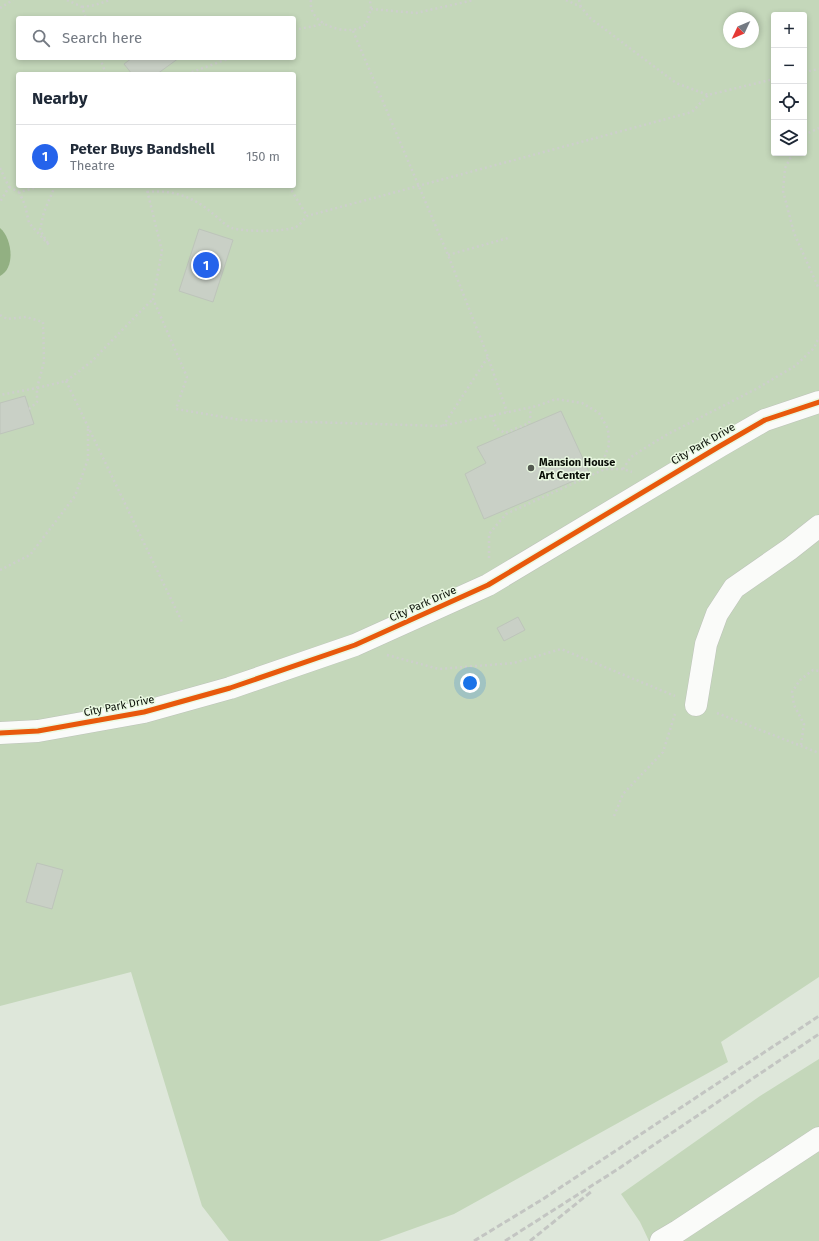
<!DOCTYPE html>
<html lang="en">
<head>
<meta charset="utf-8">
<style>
	body { margin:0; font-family:"Fira Sans",sans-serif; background:#f2f2f3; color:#1f2937 }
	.controls { position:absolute; right:12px; top:12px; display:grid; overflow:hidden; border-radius:4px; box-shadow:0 2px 6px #0003 }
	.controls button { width:36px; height:36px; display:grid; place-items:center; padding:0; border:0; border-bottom:1px solid #e0e1e3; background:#fff; color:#1f2937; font:20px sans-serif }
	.compass { position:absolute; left:723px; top:12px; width:36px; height:36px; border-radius:50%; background:#fff; box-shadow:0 2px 6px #0003; rotate:226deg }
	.you { position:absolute; left:470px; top:683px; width:14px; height:14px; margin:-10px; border:3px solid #fff; border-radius:50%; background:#1a73e8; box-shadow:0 0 0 6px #1a73e833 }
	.badge { display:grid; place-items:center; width:26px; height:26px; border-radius:50%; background:#2563eb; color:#fff; font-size:13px; font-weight:700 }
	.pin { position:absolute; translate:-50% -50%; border:2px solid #fff; box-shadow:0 1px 4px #0006 }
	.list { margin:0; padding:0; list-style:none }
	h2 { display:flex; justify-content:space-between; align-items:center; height:52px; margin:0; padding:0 16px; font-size:17px }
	h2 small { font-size:13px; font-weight:400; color:#747a83 }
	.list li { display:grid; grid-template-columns:26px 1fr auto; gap:12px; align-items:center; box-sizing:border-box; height:64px; padding:0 16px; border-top:1px solid #e0e1e3 }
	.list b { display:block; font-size:15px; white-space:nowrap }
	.list p { margin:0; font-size:13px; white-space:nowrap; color:#747a83 }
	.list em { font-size:13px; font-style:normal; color:#747a83 }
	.icon { flex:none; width:22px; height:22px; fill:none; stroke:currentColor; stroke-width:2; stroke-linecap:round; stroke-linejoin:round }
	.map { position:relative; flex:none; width:819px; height:1241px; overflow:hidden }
	.search { position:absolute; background:#fff; box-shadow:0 2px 6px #0003; left:16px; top:16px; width:280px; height:44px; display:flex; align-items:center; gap:10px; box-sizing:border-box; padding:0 14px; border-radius:4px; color:#747a83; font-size:15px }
	.panel { position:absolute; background:#fff; box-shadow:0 2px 6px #0003; left:16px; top:72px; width:280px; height:116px; border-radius:4px }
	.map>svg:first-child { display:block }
</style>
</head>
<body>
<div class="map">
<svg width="819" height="1241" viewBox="0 0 819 1241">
	<rect width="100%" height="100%" fill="#dee7da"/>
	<!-- green -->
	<g fill="#c4d7ba" fill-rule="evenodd">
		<path d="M0 0H819V977L721 1042 728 1062 454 1214 379 1241H229L202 1206 131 972 0 1006ZM774 15H804V153H774ZM18 18H294V58H18ZM729 18H753V42H729ZM18 74H294V186H18Z"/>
		<polygon points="819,1059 819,1241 649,1241 640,1222 621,1194 760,1096"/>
	</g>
	<!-- water -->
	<path fill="#92b082" d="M0 228C12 238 16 268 0 276Z"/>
	<!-- building -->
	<g fill="#c9d0c6" stroke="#bdc4ba">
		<polygon points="132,58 179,58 157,74 132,74 124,64"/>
		<polygon points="199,229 233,240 213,302 179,291"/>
		<polygon points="25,396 34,424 0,434 0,403"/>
		<polygon points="561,411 590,474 484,519 465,474 486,463 477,447"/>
		<polygon points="518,617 525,630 504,641 497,628"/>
		<polygon points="37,863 63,870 52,909 26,902"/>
	</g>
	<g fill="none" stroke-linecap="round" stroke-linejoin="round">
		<defs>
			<g id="minor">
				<polyline points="696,705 706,644 717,614 734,588 790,549 819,526"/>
				<polyline points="0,733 38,731 144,712 230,688 355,645 488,585 720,446 765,420 819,402"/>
				<polyline points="661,1241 678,1231 819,1138"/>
			</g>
		</defs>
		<!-- minor casing -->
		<use href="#minor" stroke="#bdc3ba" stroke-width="23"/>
		<!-- path -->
		<g stroke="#cdcfcc" stroke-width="2.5" stroke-dasharray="2 3" stroke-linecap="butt">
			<polyline points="67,0 82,7 86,18"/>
			<path d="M311 0C308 21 334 31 351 30 356 30 361 27 366 25L371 9 370 0"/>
			<polyline points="566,0 581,7 590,18 676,83 708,95"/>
			<polyline points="579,0 581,7"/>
			<polyline points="82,7 95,5 110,0"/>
			<polyline points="0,8 13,0"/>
			<polyline points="371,9 416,13 474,0"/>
			<polyline points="294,30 324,24"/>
			<polyline points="353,31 448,255 488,357"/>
			<polyline points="100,58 106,74"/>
			<polyline points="804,72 819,69"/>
			<polyline points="187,74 230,58"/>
			<polyline points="804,135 819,128"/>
			<polyline points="793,153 785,168 783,191 794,233 819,289"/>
			<polyline points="0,168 9,187 0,202"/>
			<polyline points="146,186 162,251 153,299 187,377 176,409 241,420 442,426 537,406 556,399 582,403 599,413 608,429 609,445 605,456 605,469"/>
			<polyline points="289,186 307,216"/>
			<polyline points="9,187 19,192 34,188"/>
			<polyline points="19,192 25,205 29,223 49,245 40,230 44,212 55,186"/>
			<path d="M147 192C171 189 194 197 212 213 218 217 225 226 232 228 244 232 284 232 296 227 300 225 304 219 307 216L692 112 708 95 774 79"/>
			<polyline points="448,255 508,238"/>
			<polyline points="0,315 7,319 26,317 43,322 44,362 37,388 0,395"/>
			<polyline points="66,381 183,624"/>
			<polyline points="29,409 37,402 37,388 66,381 91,362 127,325 153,299"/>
			<polyline points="492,415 496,428 505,433 529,423 531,414 529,408"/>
			<polyline points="443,426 488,357 507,412"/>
			<polyline points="623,469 631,457 645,448 668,434 756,389 795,366 814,348 819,337"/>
			<polyline points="489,558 489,534 506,514 605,469 623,469 632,472"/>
			<polyline points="0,570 30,555 75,496 88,459 88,426"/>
			<polyline points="387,655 439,669 514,663 561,649 675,696"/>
			<polyline points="717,713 819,753"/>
			<polyline points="801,745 804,724 794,705 792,692 800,680 813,670 819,671"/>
			<polyline points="614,816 623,794 663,752 675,714"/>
		</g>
		<!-- minor -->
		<use href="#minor" stroke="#fafbf9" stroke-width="22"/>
		<!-- rail -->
		<g stroke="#c3c5c2" stroke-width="3" stroke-dasharray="6 3" stroke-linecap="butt">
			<polyline points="474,1241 543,1199 819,1016"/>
			<polyline points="505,1241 618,1169 819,1034"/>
			<polyline points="530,1241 592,1191"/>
		</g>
		<defs>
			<polyline id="cycleway" points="0,733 38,731 144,712 230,688 355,645 488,585 720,446 765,420 819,402"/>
		</defs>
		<!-- cycleway casing -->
		<use href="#cycleway" stroke="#eaf9e2" stroke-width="8"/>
		<!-- cycleway -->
		<use href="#cycleway" stroke="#e8590c" stroke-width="5"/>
	</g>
	<!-- markers -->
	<circle fill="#545a51" stroke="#eaf9e2" stroke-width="1.5" cx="531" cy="468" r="4"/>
	<g text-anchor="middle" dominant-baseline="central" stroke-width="3" stroke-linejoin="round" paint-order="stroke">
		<!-- street labels -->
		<g font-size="11" fill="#090e07" stroke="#eaf9e2">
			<text transform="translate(703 444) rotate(-30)">City Park Drive</text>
			<text transform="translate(423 604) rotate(-24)">City Park Drive</text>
			<text transform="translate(119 706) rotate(-11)">City Park Drive</text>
		</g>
		<!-- poi labels -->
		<g font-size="11" font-weight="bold" fill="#090e07" stroke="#eaf9e2" text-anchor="start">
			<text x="539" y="462">Mansion House<tspan x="539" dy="13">Art Center</tspan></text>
		</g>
	</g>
</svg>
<div class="controls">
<button>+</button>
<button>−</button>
<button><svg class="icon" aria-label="locate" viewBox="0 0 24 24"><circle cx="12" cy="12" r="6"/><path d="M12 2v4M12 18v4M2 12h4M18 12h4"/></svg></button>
<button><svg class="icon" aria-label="layers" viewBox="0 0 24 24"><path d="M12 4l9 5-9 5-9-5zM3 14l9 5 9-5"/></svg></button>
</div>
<svg class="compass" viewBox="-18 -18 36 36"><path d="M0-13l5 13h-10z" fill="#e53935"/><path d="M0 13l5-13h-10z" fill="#747a83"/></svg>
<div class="you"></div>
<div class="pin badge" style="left:206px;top:265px">1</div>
<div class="search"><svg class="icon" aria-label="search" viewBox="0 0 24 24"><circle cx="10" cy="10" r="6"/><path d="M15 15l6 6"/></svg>Search here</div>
<section class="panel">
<h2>Nearby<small></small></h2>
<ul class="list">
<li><span class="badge">1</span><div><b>Peter Buys Bandshell</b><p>Theatre</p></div><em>150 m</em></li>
</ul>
</section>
</div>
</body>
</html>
